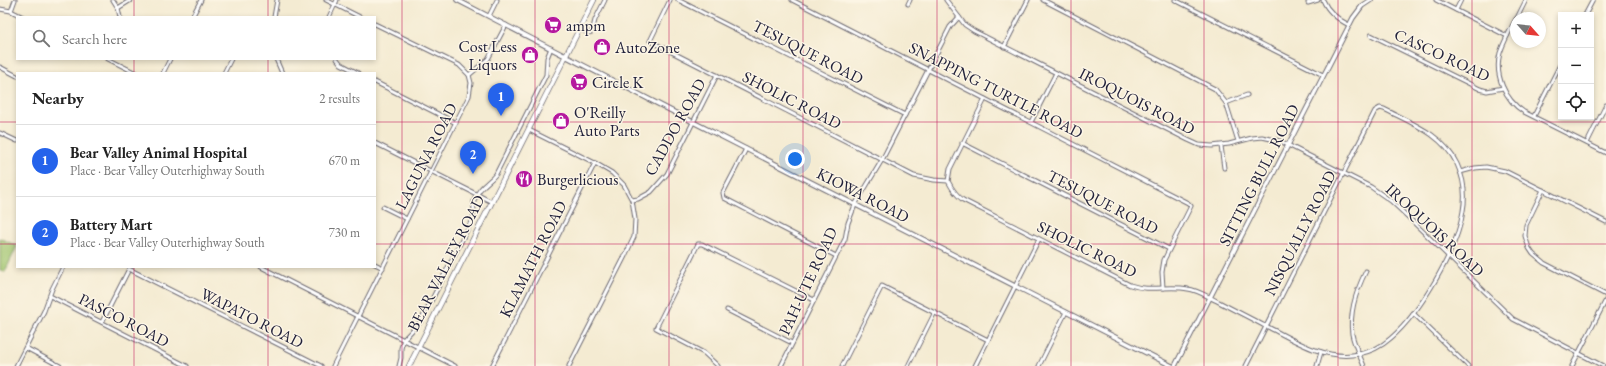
<!DOCTYPE html>
<html lang="en">
<head>
<meta charset="utf-8">
<style>
	body { margin:0; font-family:"EB Garamond",serif; background:#f2f2f2; color:#222 }
	.controls { position:absolute; right:12px; top:12px; display:grid; overflow:hidden; border-radius:0px; box-shadow:0 2px 6px #0003 }
	.controls button { width:36px; height:36px; display:grid; place-items:center; padding:0; border:0; border-bottom:1px solid #e0e0e0; background:#fff; color:#222; font:20px sans-serif }
	.compass { position:absolute; left:1510px; top:12px; width:36px; height:36px; border-radius:50%; background:#fff; box-shadow:0 2px 6px #0003; rotate:117deg }
	.you { position:absolute; left:795px; top:159px; width:14px; height:14px; margin:-10px; border:3px solid #fff; border-radius:50%; background:#1a73e8; box-shadow:0 0 0 6px #1a73e833 }
	.badge { display:grid; place-items:center; width:26px; height:26px; border-radius:50%; background:#2563eb; color:#fff; font-size:13px; font-weight:700 }
	.pin { position:absolute; translate:-50% -33px; filter:drop-shadow(0 1px 2px #0008) }
	.pin::after { content:''; position:absolute; top:21px; width:14px; height:12px; background:inherit; clip-path:polygon(0 0,100% 0,50% 100%) }
	.list { margin:0; padding:0; list-style:none }
	h2 { display:flex; justify-content:space-between; align-items:center; height:52px; margin:0; padding:0 16px; font-size:17px }
	h2 small { font-size:13px; font-weight:400; color:#767676 }
	.list li { display:grid; grid-template-columns:26px 1fr auto; gap:12px; align-items:center; box-sizing:border-box; height:72px; padding:0 16px; border-top:1px solid #e0e0e0 }
	.list b { display:block; font-size:15px; white-space:nowrap }
	.list p { margin:0; font-size:13px; white-space:nowrap; color:#767676 }
	.list em { font-size:13px; font-style:normal; color:#767676 }
	.icon { flex:none; width:22px; height:22px; fill:none; stroke:currentColor; stroke-width:2; stroke-linecap:round; stroke-linejoin:round }
	.map { position:relative; flex:none; width:1606px; height:366px; overflow:hidden }
	.search { position:absolute; background:#fff; box-shadow:0 2px 6px #0003; left:16px; top:16px; width:360px; height:44px; display:flex; align-items:center; gap:10px; box-sizing:border-box; padding:0 14px; border-radius:0px; color:#767676; font-size:15px }
	.panel { position:absolute; background:#fff; box-shadow:0 2px 6px #0003; left:16px; top:72px; width:360px; height:196px; border-radius:0px }
	.map>svg:first-child { display:block }
</style>
</head>
<body>
<div class="map">
<svg width="1606" height="366" viewBox="0 0 1606 366">
	<rect width="100%" height="100%" fill="#fcf5e5"/>
	<filter id="ink" filterUnits="userSpaceOnUse"><feTurbulence type="fractalNoise" baseFrequency=".025" numOctaves="2"/><feDisplacementMap in="SourceGraphic" scale="8" xChannelSelector="R" yChannelSelector="G"/><feConvolveMatrix kernelMatrix="1 2 1 2 8 2 1 2 1" color-interpolation-filters="sRGB"/></filter>
	<filter id="wash" filterUnits="userSpaceOnUse"><feTurbulence type="fractalNoise" baseFrequency=".012" numOctaves="4" result="noise"/><feDisplacementMap in="SourceGraphic" scale="16" xChannelSelector="R" yChannelSelector="G"/><feGaussianBlur stdDeviation="0.9" result="paint"/><feColorMatrix in="noise" values="0 0 0 0 0 0 0 0 0 0 0 0 0 0 0 0 0 1.4 0 .05"/><feComposite in="paint" operator="in"/></filter>
	<g filter="url(#wash)">
		<rect width="100%" height="100%" fill="#f4ebd2"/>
		<!-- grass -->
		<polygon fill="#a1c56f" stroke="#627455" points="0,238 17,246 5,272 0,270"/>
	</g>
	<g filter="url(#ink)">
		<g fill="none" stroke-linecap="round" stroke-linejoin="round">
			<defs>
				<g id="minor">
					<polyline points="113,0 118,8 120,17"/>
					<polyline points="326,0 360,17"/>
					<path d="M670 0 650 41 914 176 934 180 948 181C952 189 956 195 963 200L1130 285C1150 292 1169 285 1188 289 1198 290 1208 297 1217 301 1232 309 1248 317 1263 325L1268 327C1295 341 1326 361 1359 354 1370 352 1382 346 1391 338 1420 313 1458 249 1463 211 1466 195 1464 179 1457 164 1443 134 1411 123 1384 109L1380 108 1375 111 1246 366"/>
					<polyline points="678,0 905,115"/>
					<polyline points="792,0 1188,203 1191,206 1164,260 1162,272 1163,288"/>
					<polyline points="946,0 965,25 974,31 1188,140 1199,145 1212,146 1229,144 1252,138 1262,137 1280,141 1371,187 1391,201 1408,217 1513,319 1603,366"/>
					<polyline points="1043,0 1215,89 1226,103 1238,141"/>
					<polyline points="1175,0 1323,75"/>
					<path d="M1323 0C1328 12 1337 19 1349 25"/>
					<polyline points="1436,0 1507,36"/>
					<polyline points="1308,3 1318,0"/>
					<polyline points="908,4 910,0"/>
					<polyline points="118,8 131,0"/>
					<polyline points="0,9 11,11 23,17"/>
					<polyline points="1456,10 1461,0"/>
					<polyline points="11,11 15,0"/>
					<polyline points="1585,15 1593,0"/>
					<polyline points="489,16 497,0"/>
					<polyline points="192,17 201,0"/>
					<polyline points="274,17 277,0"/>
					<polyline points="329,17 337,0"/>
					<polyline points="1517,18 1526,0"/>
					<path d="M1516 19C1510 30 1504 41 1500 53 1494 75 1505 100 1524 112L1606 153"/>
					<polyline points="375,24 459,65 469,75"/>
					<polyline points="579,29 589,33 592,32 595,20 605,0"/>
					<polyline points="1371,35 1480,89 1487,91 1503,88"/>
					<polyline points="1004,47 1028,0"/>
					<polyline points="108,59 136,73"/>
					<polyline points="276,59 282,73"/>
					<polyline points="337,59 341,64 358,73"/>
					<polyline points="0,67 17,76"/>
					<polyline points="163,73 170,59"/>
					<polyline points="224,73 231,59"/>
					<polyline points="375,82 456,123"/>
					<polyline points="1226,103 1247,95"/>
					<polyline points="1534,116 1561,63"/>
					<polyline points="1031,122 1056,73"/>
					<polyline points="529,130 595,163 612,173 624,185 632,200 635,219 634,237 625,256 569,366"/>
					<polyline points="0,133 17,141"/>
					<polyline points="375,143 492,202"/>
					<polyline points="962,143 1169,249"/>
					<polyline points="1587,143 1606,105"/>
					<polyline points="1221,146 1224,168"/>
					<polyline points="746,149 723,193 724,198 836,256"/>
					<polyline points="1460,172 1475,168 1486,167 1505,171 1606,222"/>
					<polyline points="948,181 950,169 985,99"/>
					<polyline points="1543,190 1526,225 1525,236 1529,248 1533,254 1544,263 1606,295"/>
					<polyline points="632,200 638,199 651,192 667,174 717,75"/>
					<polyline points="383,207 407,219"/>
					<polyline points="375,264 383,268"/>
					<polyline points="261,267 455,366"/>
					<polyline points="50,296 187,366"/>
					<polyline points="727,310 792,343"/>
					<polyline points="1413,313 1468,366"/>
					<polyline points="102,322 129,269 321,366"/>
					<polyline points="26,348 60,366"/>
					<polyline points="16,366 44,311 52,289 63,267"/>
					<polyline points="333,366 469,96 471,83 469,75 488,59 506,25"/>
					<path d="M399 366 401 358V348L404 339 421 321 473 218C475 212 473 206 474 201 479 186 488 184 496 174L546 75 547 58 551 48"/>
					<polyline points="492,366 595,163"/>
					<polyline points="718,366 704,353 656,328 698,244 702,244 814,300"/>
					<polyline points="781,366 845,239 848,223 855,205 882,160 950,27 959,17"/>
					<polyline points="842,366 882,286 988,340"/>
					<polyline points="908,366 935,312"/>
					<polyline points="975,366 1039,239"/>
					<polyline points="1039,366 1066,312"/>
					<polyline points="1317,366 1321,352"/>
					<path d="M1364 366C1360 356 1354 345 1352 334 1349 312 1356 291 1366 271"/>
					<polyline points="1572,366 1606,300"/>
				</g>
				<g id="tertiary">
					<polyline points="457,0 693,122 1172,366"/>
					<polyline points="1175,366 1353,18 1362,6 1371,0"/>
				</g>
				<polyline id="primary" points="409,366 594,0"/>
			</defs>
			<!-- minor casing -->
			<use href="#minor" stroke="#6c6870" stroke-width="5"/>
			<!-- tertiary casing -->
			<use href="#tertiary" stroke="#6c6870" stroke-width="5.5"/>
			<!-- primary casing -->
			<use href="#primary" stroke="#6c6870" stroke-width="6"/>
			<!-- minor -->
			<use href="#minor" stroke="#fff" stroke-width="3"/>
			<!-- tertiary -->
			<use href="#tertiary" stroke="#fff" stroke-width="3.5"/>
			<!-- primary -->
			<use href="#primary" stroke="#fff" stroke-width="4.5"/>
		</g>
	</g>
	<!-- grid -->
	<path fill="none" stroke="#c2185b" stroke-width="1" stroke-opacity="0.55" d="M134 0V17M268 0V17M402 0V366M535 0V366M669 0V366M803 0V366M937 0V366M1071 0V366M1204 0V366M1338 0V366M1472 0V366M134 59V73M268 59V73M0 122H17M375 122H1606M0 244H17M375 244H1606M134 267V366M268 267V366"/>
	<!-- icons -->
	<defs>
		<symbol id="supermarket-disc" viewBox="-11 -11 22 22"><circle r="9.5" fill="#b5179e" stroke="#fcf5e5"/><path d="M-6-5.5h2.5l.6 2H6L4.5 2H-2.5L-4.4-4H-6ZM-1.5 3.2a1.3 1.3 0 1 0 .1 0ZM3 3.2a1.3 1.3 0 1 0 .1 0Z" fill="#fff"/></symbol>
		<symbol id="shop-disc" viewBox="-11 -11 22 22"><circle r="9.5" fill="#b5179e" stroke="#fcf5e5"/><path d="M-5-2.5h2.3a2.7 3.5 0 0 1 5.4 0H5L5.5 6h-11ZM-1.5-2.5h3a1.5 2.3 0 0 0-3 0Z" fill="#fff"/></symbol>
		<symbol id="restaurant-disc" viewBox="-11 -11 22 22"><circle r="9.5" fill="#b5179e" stroke="#fcf5e5"/><path d="M-5-6h1v4h1v-4h1v4h1v-4h1v5L-1.5 .5V6h-2V.5L-5-1ZM5-6V6H3V1.5H1.5Q1.5-4 5-6Z" fill="#fff"/></symbol>
	</defs>
	<g fill-rule="evenodd">
		<use href="#supermarket-disc" x="543" y="15" width="20" height="20"/>
		<use href="#shop-disc" x="592" y="37" width="20" height="20"/>
		<use href="#shop-disc" x="520" y="45" width="20" height="20"/>
		<use href="#supermarket-disc" x="569" y="72" width="20" height="20"/>
		<use href="#shop-disc" x="551" y="111" width="20" height="20"/>
		<use href="#restaurant-disc" x="514" y="169" width="20" height="20"/>
	</g>
	<g text-anchor="middle" dominant-baseline="central" stroke-width="3" stroke-linejoin="round" paint-order="stroke">
		<!-- poi labels -->
		<g font-size="16" fill="#22223b" stroke="#fcf5e5" text-anchor="start">
			<text x="566" y="25">ampm</text>
			<text x="517" y="46" text-anchor="end">Cost Less<tspan x="517" dy="18">Liquors</tspan></text>
			<text x="615" y="47">AutoZone</text>
			<text x="592" y="82">Circle K</text>
			<text x="574" y="112">O'Reilly<tspan x="574" dy="18">Auto Parts</tspan></text>
			<text x="537" y="179">Burgerlicious</text>
		</g>
		<!-- street labels -->
		<g font-size="16" fill="#22223b" stroke="#fcf5e5">
			<text transform="translate(808 52) rotate(27)">TESUQUE ROAD</text>
			<text transform="translate(1442 55) rotate(25)">CASCO ROAD</text>
			<text transform="translate(996 90) rotate(27)">SNAPPING TURTLE ROAD</text>
			<text transform="translate(792 100) rotate(27)">SHOLIC ROAD</text>
			<text transform="translate(1137 101) rotate(27)">IROQUOIS ROAD</text>
			<text transform="translate(675 127) rotate(-61)">CADDO ROAD</text>
			<text transform="translate(426 156) rotate(-63)">LAGUNA ROAD</text>
			<text transform="translate(1259 175) rotate(-63)">SITTING BULL ROAD</text>
			<text transform="translate(863 195) rotate(27)">KIOWA ROAD</text>
			<text transform="translate(1103 202) rotate(27)">TESUQUE ROAD</text>
			<text transform="translate(1435 230) rotate(43)">IROQUOIS ROAD</text>
			<text transform="translate(1300 233) rotate(-63)">NISQUALLY ROAD</text>
			<text transform="translate(1087 249) rotate(26)">SHOLIC ROAD</text>
			<text transform="translate(533 259) rotate(-63)">KLAMATH ROAD</text>
			<text transform="translate(446 263) rotate(-63)">BEAR VALLEY ROAD</text>
			<text transform="translate(808 281) rotate(-65)">PAH-UTE ROAD</text>
			<text transform="translate(252 318) rotate(27)">WAPATO ROAD</text>
			<text transform="translate(124 320) rotate(27)">PASCO ROAD</text>
		</g>
	</g>
</svg>
<div class="controls">
<button>+</button>
<button>−</button>
<button><svg class="icon" aria-label="locate" viewBox="0 0 24 24"><circle cx="12" cy="12" r="6"/><path d="M12 2v4M12 18v4M2 12h4M18 12h4"/></svg></button>
</div>
<svg class="compass" viewBox="-18 -18 36 36"><path d="M0-13l5 13h-10z" fill="#e53935"/><path d="M0 13l5-13h-10z" fill="#767676"/></svg>
<div class="you"></div>
<div class="pin badge" style="left:501px;top:116px">1</div>
<div class="pin badge" style="left:473px;top:174px">2</div>
<div class="search"><svg class="icon" aria-label="search" viewBox="0 0 24 24"><circle cx="10" cy="10" r="6"/><path d="M15 15l6 6"/></svg>Search here</div>
<section class="panel">
<h2>Nearby<small>2 results</small></h2>
<ul class="list">
<li><span class="badge">1</span><div><b>Bear Valley Animal Hospital</b><p>Place · Bear Valley Outerhighway South</p></div><em>670 m</em></li>
<li><span class="badge">2</span><div><b>Battery Mart</b><p>Place · Bear Valley Outerhighway South</p></div><em>730 m</em></li>
</ul>
</section>
</div>
</body>
</html>
